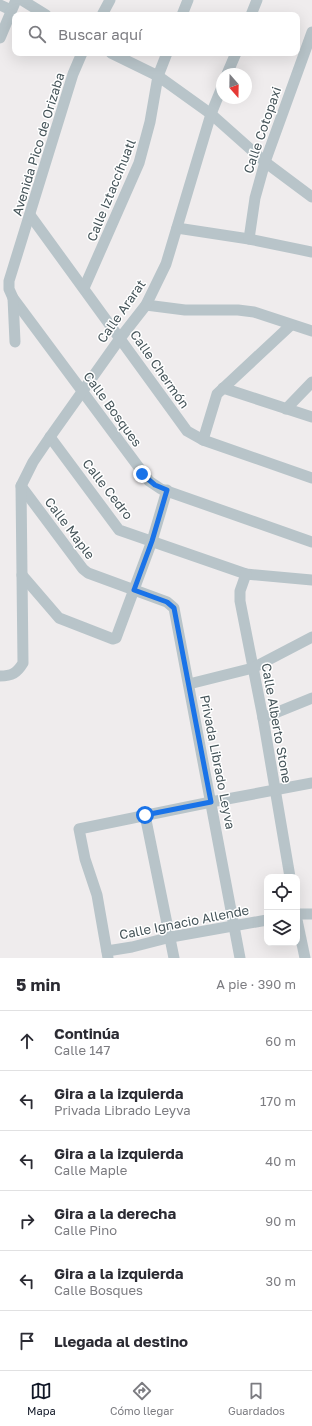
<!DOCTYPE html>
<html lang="es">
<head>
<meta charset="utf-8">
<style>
	body { margin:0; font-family:"Golos Text",sans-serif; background:#f2f2f3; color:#2b2b33 }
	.controls { position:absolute; right:12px; bottom:12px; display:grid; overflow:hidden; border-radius:8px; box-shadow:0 4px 16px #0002 }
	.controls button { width:36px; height:36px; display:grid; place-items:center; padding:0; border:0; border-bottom:1px solid #e1e1e2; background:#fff; color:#2b2b33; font:20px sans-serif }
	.compass { position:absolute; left:216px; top:68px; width:36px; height:36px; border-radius:50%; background:#fff; box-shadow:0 4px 16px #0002; rotate:160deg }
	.stop { position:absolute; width:12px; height:12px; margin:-9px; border:3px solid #1a73e8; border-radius:50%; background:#fff }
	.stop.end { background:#1a73e8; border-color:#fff; box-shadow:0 1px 4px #0008 }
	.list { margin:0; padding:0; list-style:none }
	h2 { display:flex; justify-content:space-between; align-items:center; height:52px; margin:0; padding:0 16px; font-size:17px }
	h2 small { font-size:13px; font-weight:400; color:#7c7c81 }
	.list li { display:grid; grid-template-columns:26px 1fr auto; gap:12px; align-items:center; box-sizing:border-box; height:60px; padding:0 16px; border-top:1px solid #e1e1e2 }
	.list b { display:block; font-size:15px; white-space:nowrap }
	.list p { margin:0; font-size:13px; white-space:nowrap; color:#7c7c81 }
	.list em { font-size:13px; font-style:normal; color:#7c7c81 }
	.icon { flex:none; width:22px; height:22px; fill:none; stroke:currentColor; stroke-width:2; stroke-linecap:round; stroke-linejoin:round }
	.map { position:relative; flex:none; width:312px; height:958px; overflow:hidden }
	.search { position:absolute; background:#fff; box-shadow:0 4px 16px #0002; left:12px; right:12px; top:12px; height:44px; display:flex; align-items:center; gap:10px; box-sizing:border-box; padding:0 14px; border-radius:8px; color:#7c7c81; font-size:15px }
	.sheet { height:412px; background:#fff }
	nav { display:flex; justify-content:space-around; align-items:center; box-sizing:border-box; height:56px; border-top:1px solid #e1e1e2; background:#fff; font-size:11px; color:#7c7c81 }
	nav a { display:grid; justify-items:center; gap:2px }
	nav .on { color:#111827 }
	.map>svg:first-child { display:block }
</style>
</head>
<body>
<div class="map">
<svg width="312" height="958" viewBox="0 0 312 958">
	<rect width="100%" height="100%" fill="#efeced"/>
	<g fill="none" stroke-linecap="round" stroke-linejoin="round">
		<!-- minor -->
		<g stroke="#b8c4c9" stroke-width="11">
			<polyline points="22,0 46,15"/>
			<polyline points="0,5 11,10"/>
			<polyline points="102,15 110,0"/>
			<polyline points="182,15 188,0"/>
			<polyline points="251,15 257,0"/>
			<polyline points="0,38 16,0"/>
			<polyline points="82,53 73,74 9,281 9,289 13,298 149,481 161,489 312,542"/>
			<polyline points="111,53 158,76 211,114 265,162 312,197"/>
			<polyline points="227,74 236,53"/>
			<polyline points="30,215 187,431 203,440 312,478"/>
			<polyline points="177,228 249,239 312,252"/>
			<polyline points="249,239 255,198 265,162 312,32"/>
			<polyline points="84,288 139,163 150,122 158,76 167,53"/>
			<polyline points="13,298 15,342"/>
			<polyline points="146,305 185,310 238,310 254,312 312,331"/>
			<polyline points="223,388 312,417"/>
			<polyline points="286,409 312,382"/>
			<polyline points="50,437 119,530 246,574 312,580"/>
			<polyline points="203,440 217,394 291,325"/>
			<polyline points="21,486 83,569 88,573 167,602 174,608 240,958"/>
			<polyline points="246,574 240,591 240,601 263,718 290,877"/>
			<polyline points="22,575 59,618 113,639 116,638 152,541 167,490"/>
			<path d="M0 676C12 676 17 673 23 663L21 486 33 462 50 437 121 337 146 305 166 264 211 114 222 87"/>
			<polyline points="189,684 253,668 312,637"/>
			<polyline points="263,718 312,698"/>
			<polyline points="145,815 174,958"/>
			<polyline points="297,914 312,914"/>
			<polyline points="297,920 305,958"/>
			<polyline points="107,951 132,947 171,937 267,920"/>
			<polyline points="108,958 97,895 85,859 79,829 211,802 312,783"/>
		</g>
	</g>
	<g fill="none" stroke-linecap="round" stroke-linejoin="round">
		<!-- route -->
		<polyline stroke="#1a73e8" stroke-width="5" points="142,474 155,485 167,490 152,541 134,590 167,602 174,608 211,802 145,815"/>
	</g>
	<g text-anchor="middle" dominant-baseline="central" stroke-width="3" stroke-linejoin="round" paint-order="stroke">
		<!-- street labels -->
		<g font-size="13" fill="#455459" stroke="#fff">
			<text transform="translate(262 130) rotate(-71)">Calle Cotopaxi</text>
			<text transform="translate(38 144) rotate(-73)">Avenida Pico de Orizaba</text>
			<text transform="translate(111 190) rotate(-68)">Calle Iztaccíhuatl</text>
			<text transform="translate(121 311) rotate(-55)">Calle Ararat</text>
			<text transform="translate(160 369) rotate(55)">Calle Chermón</text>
			<text transform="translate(113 409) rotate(54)">Calle Bosques</text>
			<text transform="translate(108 489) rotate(52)">Calle Cedro</text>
			<text transform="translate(70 528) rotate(53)">Calle Maple</text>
			<text transform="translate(277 723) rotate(80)">Calle Alberto Stone</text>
			<text transform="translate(218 762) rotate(79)">Privada Librado Leyva</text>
			<text transform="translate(184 922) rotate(-11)">Calle Ignacio Allende</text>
		</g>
	</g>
</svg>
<div class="controls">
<button><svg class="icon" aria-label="locate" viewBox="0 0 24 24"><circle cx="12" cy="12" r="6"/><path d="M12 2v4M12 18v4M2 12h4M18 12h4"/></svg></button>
<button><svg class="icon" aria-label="layers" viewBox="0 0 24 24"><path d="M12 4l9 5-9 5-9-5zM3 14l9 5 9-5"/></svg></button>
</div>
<svg class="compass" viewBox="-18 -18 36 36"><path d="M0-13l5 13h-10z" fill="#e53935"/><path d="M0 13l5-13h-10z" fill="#7c7c81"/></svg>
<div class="stop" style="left:145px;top:815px"></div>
<div class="stop end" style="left:142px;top:474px"></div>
<div class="search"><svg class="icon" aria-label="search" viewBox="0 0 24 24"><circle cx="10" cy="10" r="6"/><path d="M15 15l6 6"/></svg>Buscar aquí</div>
</div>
<section class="sheet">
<h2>5 min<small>A pie · 390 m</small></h2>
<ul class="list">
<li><svg class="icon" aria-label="ahead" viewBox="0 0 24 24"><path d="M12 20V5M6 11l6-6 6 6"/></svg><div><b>Continúa</b><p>Calle 147</p></div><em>60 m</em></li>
<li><svg class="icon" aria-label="left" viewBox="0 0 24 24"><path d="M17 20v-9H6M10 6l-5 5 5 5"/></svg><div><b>Gira a la izquierda</b><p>Privada Librado Leyva</p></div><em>170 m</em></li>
<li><svg class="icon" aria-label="left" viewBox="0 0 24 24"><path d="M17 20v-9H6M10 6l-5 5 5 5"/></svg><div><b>Gira a la izquierda</b><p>Calle Maple</p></div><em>40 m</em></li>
<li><svg class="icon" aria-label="right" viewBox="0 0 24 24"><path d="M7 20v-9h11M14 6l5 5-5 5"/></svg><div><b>Gira a la derecha</b><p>Calle Pino</p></div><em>90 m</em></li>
<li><svg class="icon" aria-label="left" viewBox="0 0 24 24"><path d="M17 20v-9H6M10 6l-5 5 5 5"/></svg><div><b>Gira a la izquierda</b><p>Calle Bosques</p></div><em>30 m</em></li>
<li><svg class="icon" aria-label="arrive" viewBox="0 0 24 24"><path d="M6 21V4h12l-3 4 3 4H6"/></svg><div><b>Llegada al destino</b></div></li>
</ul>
</section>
<nav>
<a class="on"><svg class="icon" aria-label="map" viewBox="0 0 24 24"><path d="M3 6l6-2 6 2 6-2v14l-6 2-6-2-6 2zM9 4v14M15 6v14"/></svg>Mapa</a>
<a><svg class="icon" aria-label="directions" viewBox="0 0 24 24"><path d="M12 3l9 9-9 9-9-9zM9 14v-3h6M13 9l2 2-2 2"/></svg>Cómo llegar</a>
<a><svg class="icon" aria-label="saved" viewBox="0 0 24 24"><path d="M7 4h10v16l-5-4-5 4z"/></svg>Guardados</a>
</nav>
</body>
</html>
